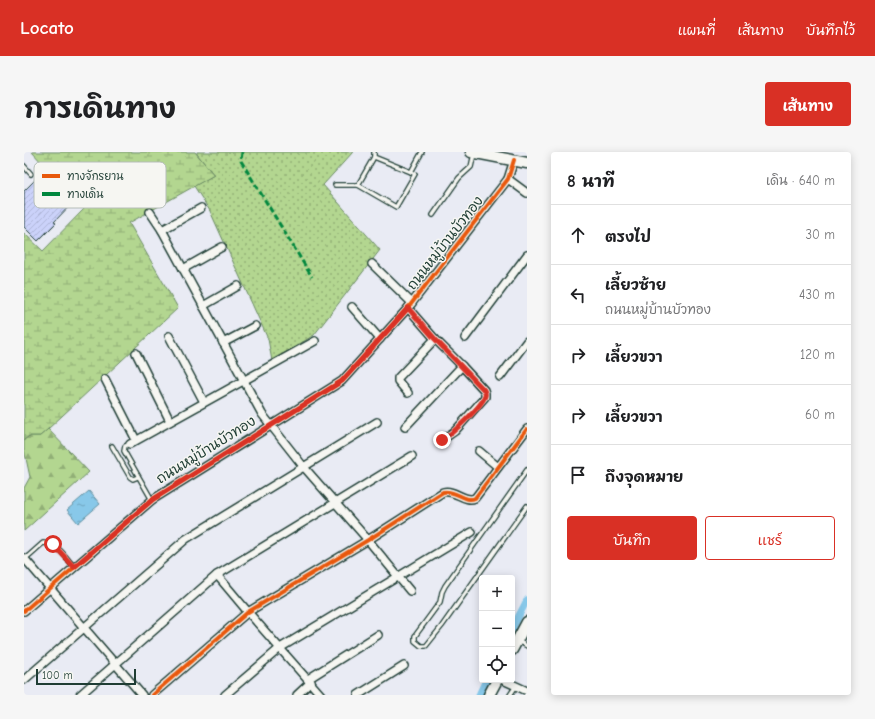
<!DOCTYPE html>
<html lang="th">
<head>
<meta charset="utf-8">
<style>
	body { margin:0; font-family:"Comic Neue","Playpen Sans Thai",sans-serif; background:#f6f6f6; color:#202124 }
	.controls { position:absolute; right:12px; bottom:12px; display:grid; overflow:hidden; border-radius:4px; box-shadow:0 2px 10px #0003 }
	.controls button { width:36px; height:36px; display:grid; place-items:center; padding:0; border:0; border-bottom:1px solid #e0e0e0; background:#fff; color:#202124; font:20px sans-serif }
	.scale { position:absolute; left:12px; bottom:10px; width:100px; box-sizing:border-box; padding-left:4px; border:2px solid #1f3d34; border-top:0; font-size:11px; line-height:14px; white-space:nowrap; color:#1f3d34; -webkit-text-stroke:3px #f6f6f2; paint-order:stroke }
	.stop { position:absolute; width:12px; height:12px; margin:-9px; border:3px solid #d93025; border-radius:50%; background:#fff }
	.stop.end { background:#d93025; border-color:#fff; box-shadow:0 1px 4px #0008 }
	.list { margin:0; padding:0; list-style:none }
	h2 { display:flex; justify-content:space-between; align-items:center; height:52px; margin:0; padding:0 16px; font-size:17px }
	h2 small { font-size:13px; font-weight:400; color:#757577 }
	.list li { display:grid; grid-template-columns:26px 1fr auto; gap:12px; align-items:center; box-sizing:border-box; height:60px; padding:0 16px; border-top:1px solid #e0e0e0 }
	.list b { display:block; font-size:15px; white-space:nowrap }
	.list p { margin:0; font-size:13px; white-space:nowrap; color:#757577 }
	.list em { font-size:13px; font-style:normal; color:#757577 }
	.actions { display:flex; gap:8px; padding:12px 16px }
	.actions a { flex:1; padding:9px 0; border:1px solid #d93025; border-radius:4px; text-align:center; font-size:14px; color:#d93025 }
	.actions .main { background:#d93025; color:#fff }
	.icon { flex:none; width:22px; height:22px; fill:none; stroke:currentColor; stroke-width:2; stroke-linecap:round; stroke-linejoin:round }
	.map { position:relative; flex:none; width:503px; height:543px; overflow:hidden; border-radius:4px }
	header { display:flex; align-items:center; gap:24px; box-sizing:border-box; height:56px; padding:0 20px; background:#d93025; color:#fff }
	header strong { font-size:19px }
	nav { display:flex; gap:22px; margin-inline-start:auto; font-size:14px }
	.intro { display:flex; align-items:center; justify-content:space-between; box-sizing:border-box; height:96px; padding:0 24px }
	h1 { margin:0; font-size:28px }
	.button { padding:10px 18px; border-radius:4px; background:#d93025; color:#fff; font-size:14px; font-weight:700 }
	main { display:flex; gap:24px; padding:0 24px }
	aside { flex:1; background:#fff; border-radius:4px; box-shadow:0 2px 10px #0003 }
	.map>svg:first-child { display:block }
</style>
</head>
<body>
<header>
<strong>Locato</strong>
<nav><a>แผนที่</a><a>เส้นทาง</a><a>บันทึกไว้</a></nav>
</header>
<div class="intro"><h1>การเดินทาง</h1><a class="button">เส้นทาง</a></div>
<main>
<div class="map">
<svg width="503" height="543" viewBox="0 0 503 543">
	<defs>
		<pattern id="grass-dots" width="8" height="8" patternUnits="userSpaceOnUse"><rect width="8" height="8" fill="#b3d690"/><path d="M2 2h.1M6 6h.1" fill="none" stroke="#91af76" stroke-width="1.8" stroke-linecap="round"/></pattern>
		<pattern id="forest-firs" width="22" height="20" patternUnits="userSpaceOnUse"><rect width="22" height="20" fill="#b3d690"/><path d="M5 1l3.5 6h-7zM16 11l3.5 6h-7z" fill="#91af76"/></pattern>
		<pattern id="wetland-marsh" width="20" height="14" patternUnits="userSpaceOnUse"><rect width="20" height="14" fill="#b3d690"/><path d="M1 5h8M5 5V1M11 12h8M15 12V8" fill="none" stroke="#91af76"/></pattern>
		<pattern id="water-ripples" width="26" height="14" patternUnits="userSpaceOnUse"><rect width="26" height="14" fill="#88c8e9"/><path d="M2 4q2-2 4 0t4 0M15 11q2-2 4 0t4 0" fill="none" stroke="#6fa4be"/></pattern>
		<pattern id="building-hatch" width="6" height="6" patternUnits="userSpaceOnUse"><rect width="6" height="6" fill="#cbd2fa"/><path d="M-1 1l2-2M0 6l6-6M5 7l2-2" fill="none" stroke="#aeb5d7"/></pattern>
	</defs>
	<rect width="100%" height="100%" fill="#e9ebf4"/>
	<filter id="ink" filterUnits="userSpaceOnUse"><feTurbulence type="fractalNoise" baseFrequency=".025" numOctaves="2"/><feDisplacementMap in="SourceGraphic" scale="8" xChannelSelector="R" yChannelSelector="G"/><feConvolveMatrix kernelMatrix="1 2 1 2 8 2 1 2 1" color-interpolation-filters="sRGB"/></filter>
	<g filter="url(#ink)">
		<!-- grass -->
		<polygon fill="url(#grass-dots)" stroke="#698a62" points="173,0 329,0 299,33 356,98 290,183 248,209 244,187 186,59 170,34 190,23 173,2"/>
		<!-- forest -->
		<polygon fill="url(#forest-firs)" stroke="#698a62" points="24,277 65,320 0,379 0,336 6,325 0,297 0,288 5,284 16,284"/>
		<!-- wetland -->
		<polygon fill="url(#wetland-marsh)" stroke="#698a62" points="8,0 171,0 190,23 105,71 154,156 24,277 16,284 5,284 0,288 0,81 19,99 60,57"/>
		<!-- water -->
		<polygon fill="url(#water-ripples)" stroke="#5e90a1" points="65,339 76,352 54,371 43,358"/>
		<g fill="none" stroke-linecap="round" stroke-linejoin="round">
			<!-- canal -->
			<g stroke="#88c8e9" stroke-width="7">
				<polyline points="488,477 503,448"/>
				<polyline points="455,543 462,528"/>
			</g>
		</g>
		<!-- building -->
		<polygon fill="url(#building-hatch)" stroke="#1f3d34" points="21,18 51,48 30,70 32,71 14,89 0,75 0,39"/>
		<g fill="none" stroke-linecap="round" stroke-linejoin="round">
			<defs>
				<g id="lane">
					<polyline points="350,0 350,5 387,20 398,0"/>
					<polyline points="350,5 334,33 372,55 391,22 387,20"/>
					<polyline points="0,14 7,22"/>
					<polyline points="311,33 334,33"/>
					<polyline points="409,63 435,26 447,15 450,2"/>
					<polyline points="106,292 101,294 100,299 128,348"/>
					<polyline points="88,294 106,325 109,327 114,325"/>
					<polyline points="503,318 421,434 418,440 416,450 391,484 391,489 397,494 402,494 418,474 503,354"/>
					<path d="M1 407 19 391C34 391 41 404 50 415"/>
					<polyline points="494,489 503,494"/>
					<polyline points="486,543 492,534"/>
				</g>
				<g id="street">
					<polyline points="484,27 503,41"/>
					<polyline points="126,60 138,78 238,262 279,314 344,388 386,439"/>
					<polyline points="138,78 177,56"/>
					<polyline points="348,112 388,151"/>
					<polyline points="159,117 198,95"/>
					<polyline points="179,154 214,134"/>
					<polyline points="328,155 356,187"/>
					<polyline points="145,184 180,250"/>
					<polyline points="441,186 503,103"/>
					<polyline points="199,191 231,174"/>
					<polyline points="112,201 146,269"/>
					<polyline points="476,225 503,189"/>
					<polyline points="81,227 112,288"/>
					<polyline points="384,241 374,229 374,226 411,187"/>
					<polyline points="381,275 438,214 411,187 384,156"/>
					<polyline points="418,288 431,279 461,245 461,241 460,238 438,214"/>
					<polyline points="106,292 291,189"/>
					<polyline points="455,299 474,315"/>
					<polyline points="0,406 118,543"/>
					<polyline points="193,423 224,460 297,543"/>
					<polyline points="0,459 128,348 318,229 384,156 484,27 490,8"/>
					<polyline points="284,527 354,483"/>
					<polyline points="0,528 162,387 353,270"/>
					<polyline points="479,528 503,539"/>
					<polyline points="56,543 193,423 388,304"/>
					<path d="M128 543 224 460 344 388 419 340C431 337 441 351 451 346L503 277"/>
					<polyline points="201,543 256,496 448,380"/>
					<polyline points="273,543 287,530"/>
					<polyline points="334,543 380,514"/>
				</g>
				<g id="secondary">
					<polyline points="447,0 503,11"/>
					<polyline points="488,498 503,470"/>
					<polyline points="465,543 473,528"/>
				</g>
			</defs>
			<!-- lane casing -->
			<use href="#lane" stroke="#1f3d34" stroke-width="6"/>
			<!-- street casing -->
			<use href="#street" stroke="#1f3d34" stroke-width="10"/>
			<!-- secondary casing -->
			<use href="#secondary" stroke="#1f3d34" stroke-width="13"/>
			<!-- lane -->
			<use href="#lane" stroke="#f6f6f2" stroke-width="3.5"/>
			<!-- street -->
			<use href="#street" stroke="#f6f6f2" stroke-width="7"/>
			<!-- secondary -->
			<use href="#secondary" stroke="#f6f6f2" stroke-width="10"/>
			<!-- quiet -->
			<polyline stroke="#00873e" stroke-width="3" stroke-dasharray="6 3" stroke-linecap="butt" points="218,0 217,9 288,125"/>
			<defs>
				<g id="cycleway">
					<polyline points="0,459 128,348 318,229 384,156 484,27 490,8"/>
					<path d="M128 543 224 460 344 388 419 340C431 337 441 351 451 346L503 277"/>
				</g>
			</defs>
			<!-- cycleway casing -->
			<use href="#cycleway" stroke="#f6f6f2" stroke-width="6"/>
			<!-- cycleway -->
			<use href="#cycleway" stroke="#e8590c" stroke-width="4"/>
		</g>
	</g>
	<g fill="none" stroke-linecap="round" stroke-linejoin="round" filter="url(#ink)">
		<!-- route -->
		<path stroke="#d93025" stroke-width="5" d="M29 392 50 415 128 348 318 229 384 156 411 187 460 238C461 241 462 241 461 244 458 254 428 282 418 288"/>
	</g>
	<g text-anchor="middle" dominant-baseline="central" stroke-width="3" stroke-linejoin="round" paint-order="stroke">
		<!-- street labels -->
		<g font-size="14" fill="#1f3d34" stroke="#f6f6f2">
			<text transform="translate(421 91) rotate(-52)">ถนนหมู่บ้านบัวทอง</text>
			<text transform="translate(182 298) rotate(-32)">ถนนหมู่บ้านบัวทอง</text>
		</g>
	</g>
	<!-- legend -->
	<rect x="10" y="10" width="132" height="46" rx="6" fill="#f6f6f2" stroke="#b6beb9" stroke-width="1"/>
	<rect x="18" y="22" width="18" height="4" fill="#e8590c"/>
	<rect x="18" y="40" width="18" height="4" fill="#00873e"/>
	<g font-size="11" fill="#1f3d34">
		<text x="43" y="28">ทางจักรยาน</text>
		<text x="43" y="46">ทางเดิน</text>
	</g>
</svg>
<div class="controls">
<button>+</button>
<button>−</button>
<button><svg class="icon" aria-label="locate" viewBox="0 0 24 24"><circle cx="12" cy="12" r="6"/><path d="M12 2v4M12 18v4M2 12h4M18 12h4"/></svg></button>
</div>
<div class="scale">100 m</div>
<div class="stop" style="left:29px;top:392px"></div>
<div class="stop end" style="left:418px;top:288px"></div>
</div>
<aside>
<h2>8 นาที<small>เดิน · 640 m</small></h2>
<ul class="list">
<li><svg class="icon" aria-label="ahead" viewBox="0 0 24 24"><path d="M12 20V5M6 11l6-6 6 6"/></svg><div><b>ตรงไป</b></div><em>30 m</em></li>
<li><svg class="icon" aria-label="left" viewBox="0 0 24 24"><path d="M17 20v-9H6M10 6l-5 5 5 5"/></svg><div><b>เลี้ยวซ้าย</b><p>ถนนหมู่บ้านบัวทอง</p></div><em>430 m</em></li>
<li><svg class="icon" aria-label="right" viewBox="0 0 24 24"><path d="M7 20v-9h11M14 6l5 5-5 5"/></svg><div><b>เลี้ยวขวา</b></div><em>120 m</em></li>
<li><svg class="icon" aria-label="right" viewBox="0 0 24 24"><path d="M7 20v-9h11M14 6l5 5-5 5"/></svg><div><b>เลี้ยวขวา</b></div><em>60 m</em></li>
<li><svg class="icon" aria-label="arrive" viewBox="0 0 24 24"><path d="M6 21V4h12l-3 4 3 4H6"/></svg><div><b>ถึงจุดหมาย</b></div></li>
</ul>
<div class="actions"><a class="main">บันทึก</a><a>แชร์</a></div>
</aside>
</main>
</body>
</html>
